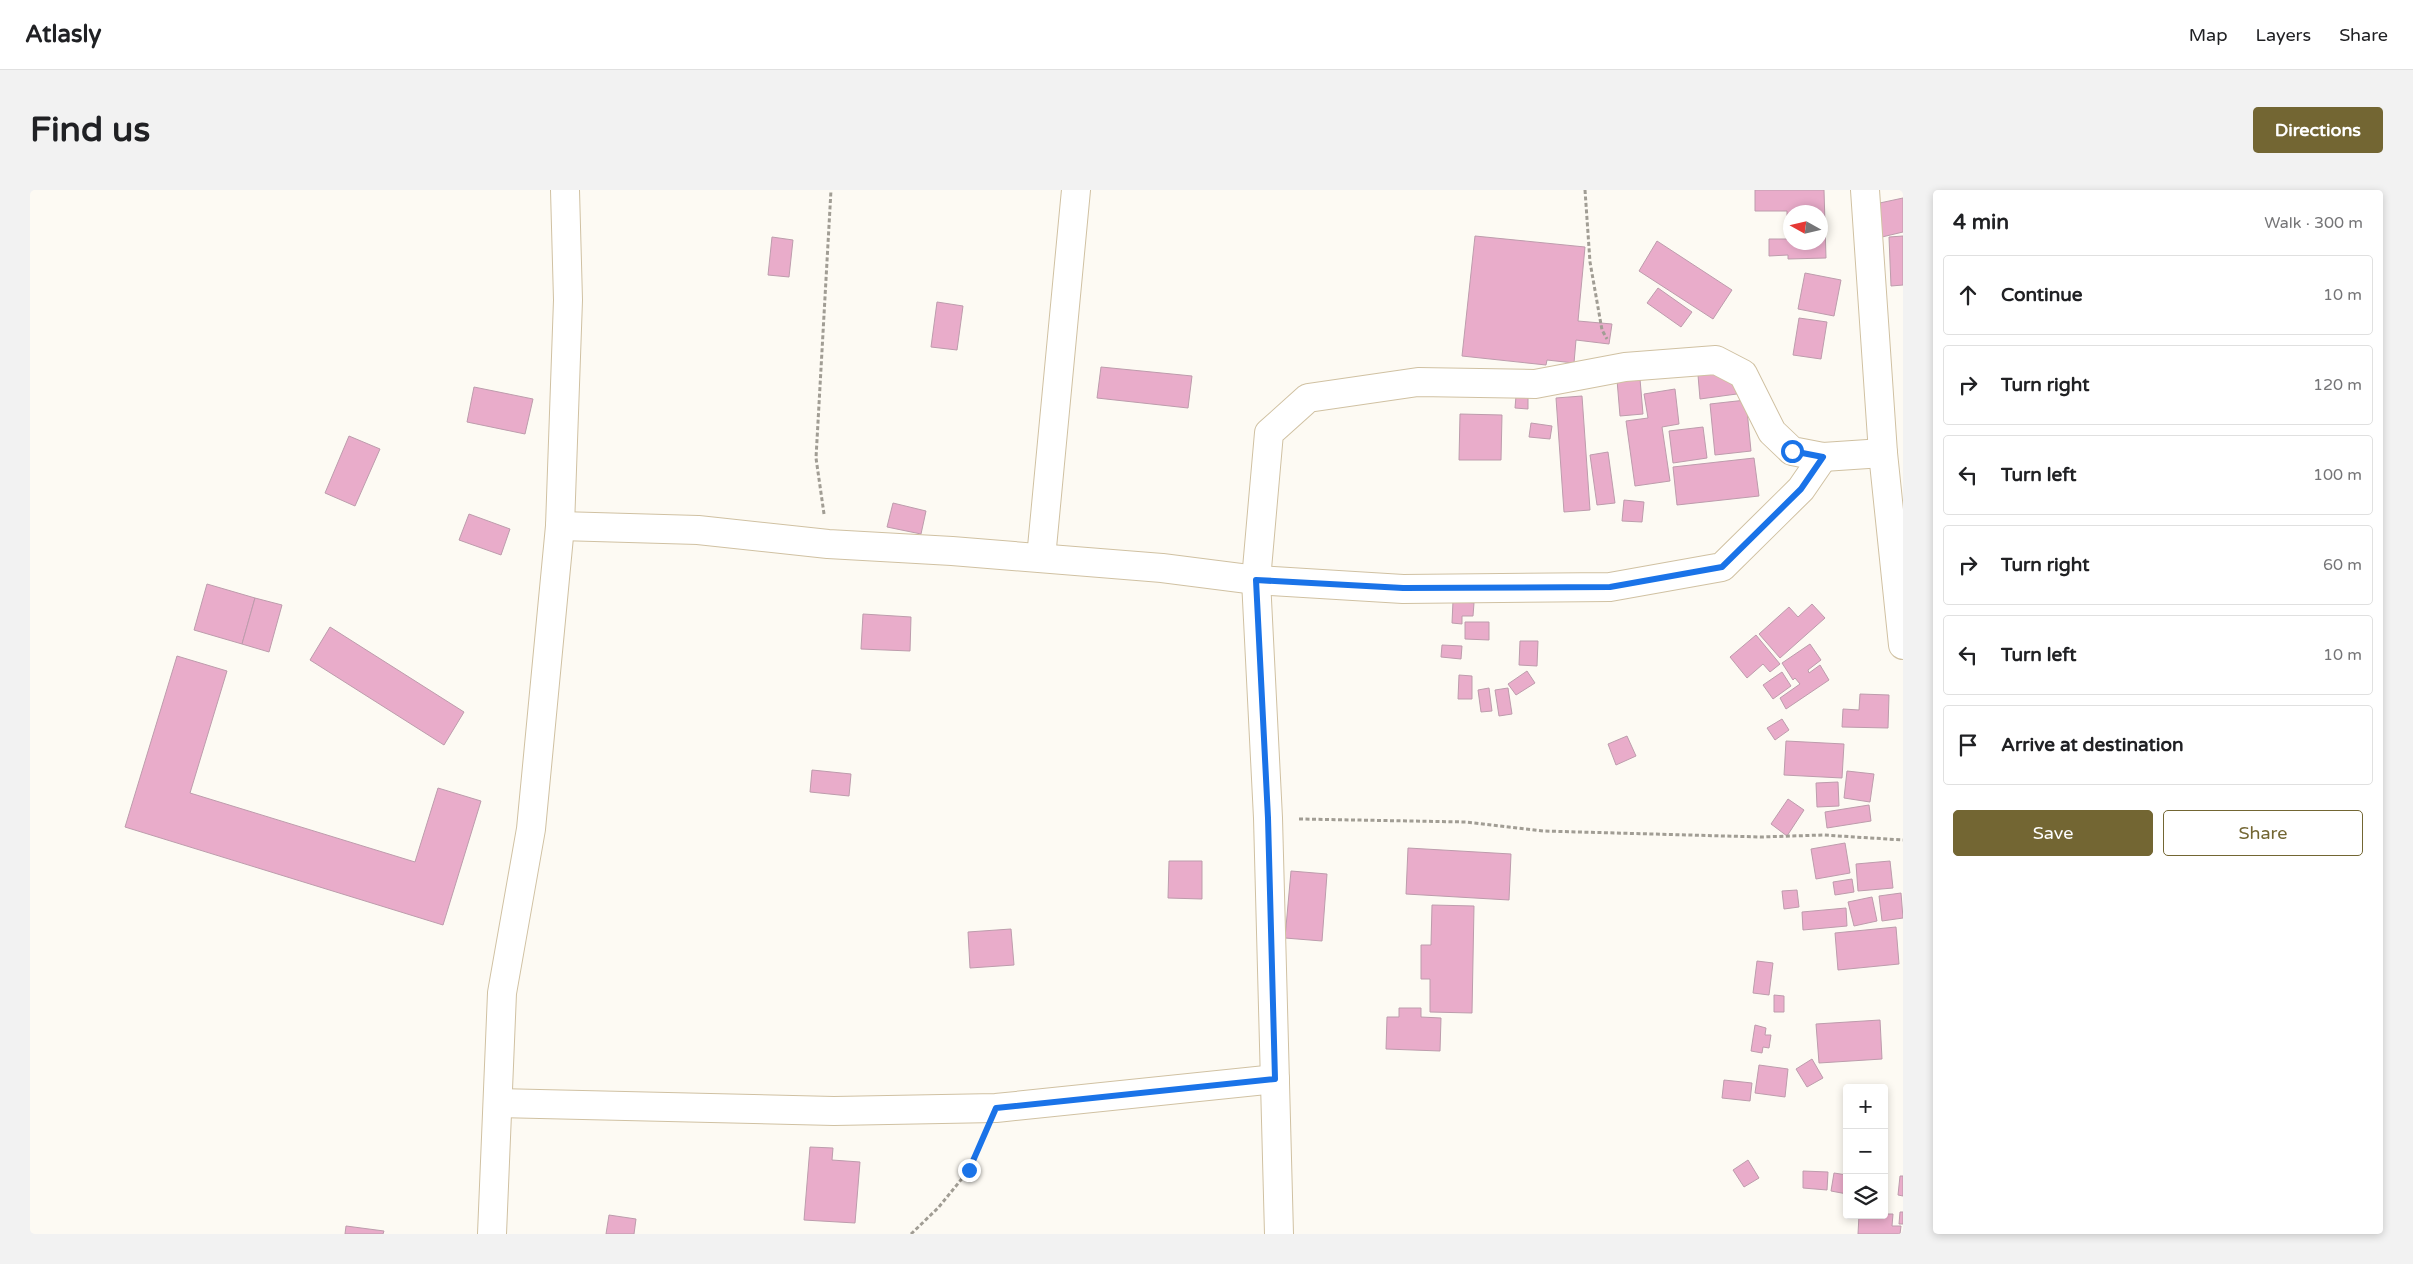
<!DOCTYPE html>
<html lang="en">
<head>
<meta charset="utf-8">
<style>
	body { margin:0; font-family:"Varela Round",sans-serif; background:#f2f2f2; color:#202124 }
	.controls { position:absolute; right:15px; bottom:15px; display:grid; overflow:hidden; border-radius:5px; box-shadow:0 2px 8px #0003 }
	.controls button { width:45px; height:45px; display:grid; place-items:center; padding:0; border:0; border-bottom:1px solid #e0e0e0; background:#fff; color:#202124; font:25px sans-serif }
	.compass { position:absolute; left:1753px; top:15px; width:45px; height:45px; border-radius:50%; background:#fff; box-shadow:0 2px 8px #0003; rotate:278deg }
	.stop { position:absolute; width:15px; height:15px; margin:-11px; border:4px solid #1a73e8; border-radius:50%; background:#fff }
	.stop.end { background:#1a73e8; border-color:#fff; box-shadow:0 1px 5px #0008 }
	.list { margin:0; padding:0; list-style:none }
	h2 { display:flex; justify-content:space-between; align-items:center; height:65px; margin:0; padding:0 20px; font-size:21px }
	h2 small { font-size:16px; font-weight:400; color:#757577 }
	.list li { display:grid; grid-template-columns:32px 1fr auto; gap:15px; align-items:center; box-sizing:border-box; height:80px; margin:0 10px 10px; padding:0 10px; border:1px solid #e0e0e0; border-radius:5px }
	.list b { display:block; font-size:19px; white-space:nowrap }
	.list em { font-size:16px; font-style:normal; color:#757577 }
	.actions { display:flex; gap:10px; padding:15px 20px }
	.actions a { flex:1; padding:11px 0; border:1px solid #736633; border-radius:5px; text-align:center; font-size:18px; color:#736633 }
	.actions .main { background:#736633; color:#fff }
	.icon { flex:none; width:28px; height:28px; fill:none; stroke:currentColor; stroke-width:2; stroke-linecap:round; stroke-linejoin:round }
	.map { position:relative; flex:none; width:1873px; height:1044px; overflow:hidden; border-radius:5px }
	header { display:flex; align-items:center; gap:30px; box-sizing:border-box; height:70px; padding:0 25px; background:#fff; border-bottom:1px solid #e0e0e0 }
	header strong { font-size:24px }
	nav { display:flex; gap:28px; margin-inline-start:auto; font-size:18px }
	.intro { display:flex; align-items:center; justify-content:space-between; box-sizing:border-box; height:120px; padding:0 30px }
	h1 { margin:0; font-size:35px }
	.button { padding:12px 22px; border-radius:5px; background:#736633; color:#fff; font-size:18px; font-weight:700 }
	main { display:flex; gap:30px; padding:0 30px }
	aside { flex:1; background:#fff; border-radius:5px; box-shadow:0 2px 8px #0003 }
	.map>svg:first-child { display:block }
</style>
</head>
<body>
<header>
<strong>Atlasly</strong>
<nav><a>Map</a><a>Layers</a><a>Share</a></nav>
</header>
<div class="intro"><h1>Find us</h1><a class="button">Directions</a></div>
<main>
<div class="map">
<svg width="1873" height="1044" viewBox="0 0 1873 1044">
	<rect width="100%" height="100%" fill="#fdfaf3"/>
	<!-- building -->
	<g fill="#e9acca" stroke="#bd9cac" fill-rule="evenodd">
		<path d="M1725 0H1794L1796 68 1758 69V65L1739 66V49H1757V21H1725ZM1760 22H1790V52H1760Z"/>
		<polygon points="1873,8 1873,42 1852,47 1845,14"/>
		<polygon points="1445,46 1555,57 1548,131 1582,134 1579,154 1546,150 1544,173 1517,170 1516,175 1432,166"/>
		<polygon points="1873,46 1873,95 1861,96 1859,47"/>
		<polygon points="742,47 763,50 759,87 738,85"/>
		<polygon points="1627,51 1702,100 1683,129 1609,81"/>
		<polygon points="1775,83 1811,90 1804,126 1768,119"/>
		<polygon points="1628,98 1662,122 1651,137 1617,113"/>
		<polygon points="907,112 933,116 927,160 901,157"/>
		<polygon points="1769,128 1797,132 1791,169 1763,165"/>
		<polygon points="1071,177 1162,186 1158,218 1067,208"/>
		<polygon points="1711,180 1714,203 1670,209 1668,185"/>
		<polygon points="1610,189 1613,224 1590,226 1587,190"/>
		<polygon points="444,197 503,209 495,244 437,232"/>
		<polygon points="1645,199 1649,234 1632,237 1640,291 1605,296 1596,231 1618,228 1614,204"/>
		<polygon points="1486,206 1498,207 1498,219 1485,218"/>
		<polygon points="1552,206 1560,320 1534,322 1526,208"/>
		<polygon points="1716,210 1721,261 1685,265 1680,214"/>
		<polygon points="1430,224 1472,225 1471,270 1429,270"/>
		<polygon points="1501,233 1522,236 1520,249 1499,247"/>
		<polygon points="1673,237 1677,268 1643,273 1639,241"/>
		<polygon points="319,246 350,259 325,316 295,303"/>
		<polygon points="1578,262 1585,313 1567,315 1560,265"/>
		<polygon points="1724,268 1729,306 1647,315 1643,277"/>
		<polygon points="1594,310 1614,312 1612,332 1592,331"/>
		<polygon points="863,313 896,321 891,344 857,337"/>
		<polygon points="439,324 480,339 471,365 429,350"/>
		<polygon points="177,394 225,408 212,454 164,440"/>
		<polygon points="225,408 252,415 239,462 212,454"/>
		<polygon points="1423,411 1444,413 1443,426 1432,426 1432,434 1422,433"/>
		<polygon points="1782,414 1795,428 1750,468 1729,444 1759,417 1768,427"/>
		<polygon points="833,424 881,427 880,461 831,459"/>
		<polygon points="1435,432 1459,432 1459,450 1435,449"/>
		<polygon points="300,437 434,522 414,555 280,470"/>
		<polygon points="1726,445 1750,474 1740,482 1733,474 1717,488 1700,467"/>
		<polygon points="1490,451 1508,451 1507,476 1489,475"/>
		<polygon points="1780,454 1791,470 1778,480 1779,483 1790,475 1799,490 1756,519 1750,508 1770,494 1765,488 1763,490 1752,473"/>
		<polygon points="1412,455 1432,456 1431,469 1411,467"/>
		<polygon points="147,466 197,481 160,603 385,672 408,598 451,611 413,735 95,637"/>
		<polygon points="1497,481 1505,493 1486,505 1478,494"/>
		<polygon points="1752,482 1761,496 1743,509 1733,495"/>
		<polygon points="1429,485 1442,486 1442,509 1428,509"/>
		<polygon points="1459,498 1462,521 1451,522 1448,500"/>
		<polygon points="1478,498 1482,524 1469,526 1465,500"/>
		<polygon points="1830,504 1859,505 1858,538 1812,537 1813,519 1829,520"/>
		<polygon points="1752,529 1759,540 1745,550 1737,538"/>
		<polygon points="1597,546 1606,566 1586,575 1578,554"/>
		<polygon points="1756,551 1814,554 1812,588 1754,585"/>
		<polygon points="782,580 821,584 819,606 780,602"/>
		<polygon points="1817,581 1844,584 1840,612 1814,608"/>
		<polygon points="1808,592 1809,616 1787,617 1786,593"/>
		<polygon points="1758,609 1774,620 1757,646 1741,634"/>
		<polygon points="1839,615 1841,631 1797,638 1795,622"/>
		<polygon points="1815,653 1820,683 1786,689 1781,659"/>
		<polygon points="1378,658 1481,664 1479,710 1376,704"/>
		<polygon points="1139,671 1172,671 1172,709 1138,708"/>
		<polygon points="1860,671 1863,698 1828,701 1826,674"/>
		<polygon points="1261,681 1297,684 1292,751 1255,748"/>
		<polygon points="1822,689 1824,702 1805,705 1803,692"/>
		<polygon points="1767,700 1769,717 1754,719 1752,701"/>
		<polygon points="1871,703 1873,728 1852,731 1849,706"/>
		<polygon points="1842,707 1847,731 1824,736 1818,712"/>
		<polygon points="1402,715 1444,716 1442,823 1400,822 1400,789 1391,789 1391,755 1401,755"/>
		<polygon points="1816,718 1817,736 1773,740 1772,722"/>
		<polygon points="1866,737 1869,774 1808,780 1805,743"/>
		<polygon points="981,739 984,775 940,778 938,742"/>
		<polygon points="1727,771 1743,773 1739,805 1723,803"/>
		<polygon points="1744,805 1754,806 1754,822 1744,822"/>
		<polygon points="1369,818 1391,818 1391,827 1411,828 1410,861 1356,859 1357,827 1369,827"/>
		<polygon points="1850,830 1852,869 1789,873 1786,834"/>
		<polygon points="1725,835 1736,838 1735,845 1741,845 1739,858 1733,857 1732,863 1721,861"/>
		<polygon points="1782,869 1793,888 1777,897 1766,879"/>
		<polygon points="1729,875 1758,879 1755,907 1725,903"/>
		<polygon points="1694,890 1722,893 1720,911 1692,908"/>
		<polygon points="780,957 803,958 802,970 830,972 825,1033 774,1030"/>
		<polygon points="1718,970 1729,988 1714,997 1703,980"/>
		<polygon points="1773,981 1798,982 1797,1000 1773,998"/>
		<polygon points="1804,983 1817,985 1817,1004 1801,1001"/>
		<polygon points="1870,986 1873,986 1873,1006 1868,1005"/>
		<polygon points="1870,1022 1873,1022 1873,1034 1869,1034"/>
		<polygon points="1854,1024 1863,1024 1862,1036 1871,1036 1870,1044 1828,1044 1829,1025"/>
		<polygon points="579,1025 606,1029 604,1044 576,1044"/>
		<polygon points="316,1036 354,1041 353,1044 315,1044"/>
	</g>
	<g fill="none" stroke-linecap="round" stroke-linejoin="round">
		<defs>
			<g id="minor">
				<polyline points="1835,0 1853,263 1873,455"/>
				<polyline points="530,336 668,340 798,354 922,361 1132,378 1226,390 1373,399 1580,397 1692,377 1771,299 1793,267"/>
				<polyline points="1011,368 1046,0"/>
				<polyline points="469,913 804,921 966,918 1245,889"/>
				<polyline points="462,1044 472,803 501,639 530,336 538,110 535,0"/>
				<polyline points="1249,1044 1238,628 1226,390 1239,243 1278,208 1388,192 1505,194 1595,177 1686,170 1713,184 1742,242 1762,261 1793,267 1853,263"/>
			</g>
		</defs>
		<!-- minor casing -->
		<use href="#minor" stroke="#d0c1a2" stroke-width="30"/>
		<!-- path -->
		<g stroke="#a19d94" stroke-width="3" stroke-dasharray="4 2.5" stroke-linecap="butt">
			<polyline points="1555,0 1560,72 1572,140 1577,149"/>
			<polyline points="794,324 786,268 801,0"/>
			<polyline points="1269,629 1436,632 1513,641 1731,647 1793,645 1873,650"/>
			<polyline points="881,1044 908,1018 939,980 953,949"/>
		</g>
		<!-- minor -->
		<use href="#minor" stroke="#fff" stroke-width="28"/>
	</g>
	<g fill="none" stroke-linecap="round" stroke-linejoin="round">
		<!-- route -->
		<polyline stroke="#1a73e8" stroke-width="6" points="939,980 966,918 1245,889 1238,628 1226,390 1373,398 1580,397 1692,377 1771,299 1793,267 1762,261"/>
	</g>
</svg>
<div class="controls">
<button>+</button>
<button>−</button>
<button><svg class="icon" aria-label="layers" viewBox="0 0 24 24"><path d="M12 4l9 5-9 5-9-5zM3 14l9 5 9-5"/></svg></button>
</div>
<svg class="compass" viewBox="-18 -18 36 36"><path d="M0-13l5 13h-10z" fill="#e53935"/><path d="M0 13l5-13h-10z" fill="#757577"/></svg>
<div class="stop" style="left:1762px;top:261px"></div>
<div class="stop end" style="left:939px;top:980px"></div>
</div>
<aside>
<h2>4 min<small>Walk · 300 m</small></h2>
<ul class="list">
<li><svg class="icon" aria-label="ahead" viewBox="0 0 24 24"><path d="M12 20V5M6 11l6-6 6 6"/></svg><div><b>Continue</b></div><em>10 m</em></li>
<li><svg class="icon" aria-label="right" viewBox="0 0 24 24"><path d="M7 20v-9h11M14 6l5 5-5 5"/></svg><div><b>Turn right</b></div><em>120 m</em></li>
<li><svg class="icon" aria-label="left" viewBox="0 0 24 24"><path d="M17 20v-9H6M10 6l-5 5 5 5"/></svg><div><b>Turn left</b></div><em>100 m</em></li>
<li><svg class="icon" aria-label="right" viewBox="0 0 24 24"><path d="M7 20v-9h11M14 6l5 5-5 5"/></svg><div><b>Turn right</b></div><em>60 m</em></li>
<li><svg class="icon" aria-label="left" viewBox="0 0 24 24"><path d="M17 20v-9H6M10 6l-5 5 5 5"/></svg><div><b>Turn left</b></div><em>10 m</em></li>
<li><svg class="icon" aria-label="arrive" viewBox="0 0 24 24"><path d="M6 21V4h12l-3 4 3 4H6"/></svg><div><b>Arrive at destination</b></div></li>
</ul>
<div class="actions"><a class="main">Save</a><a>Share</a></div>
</aside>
</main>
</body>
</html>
